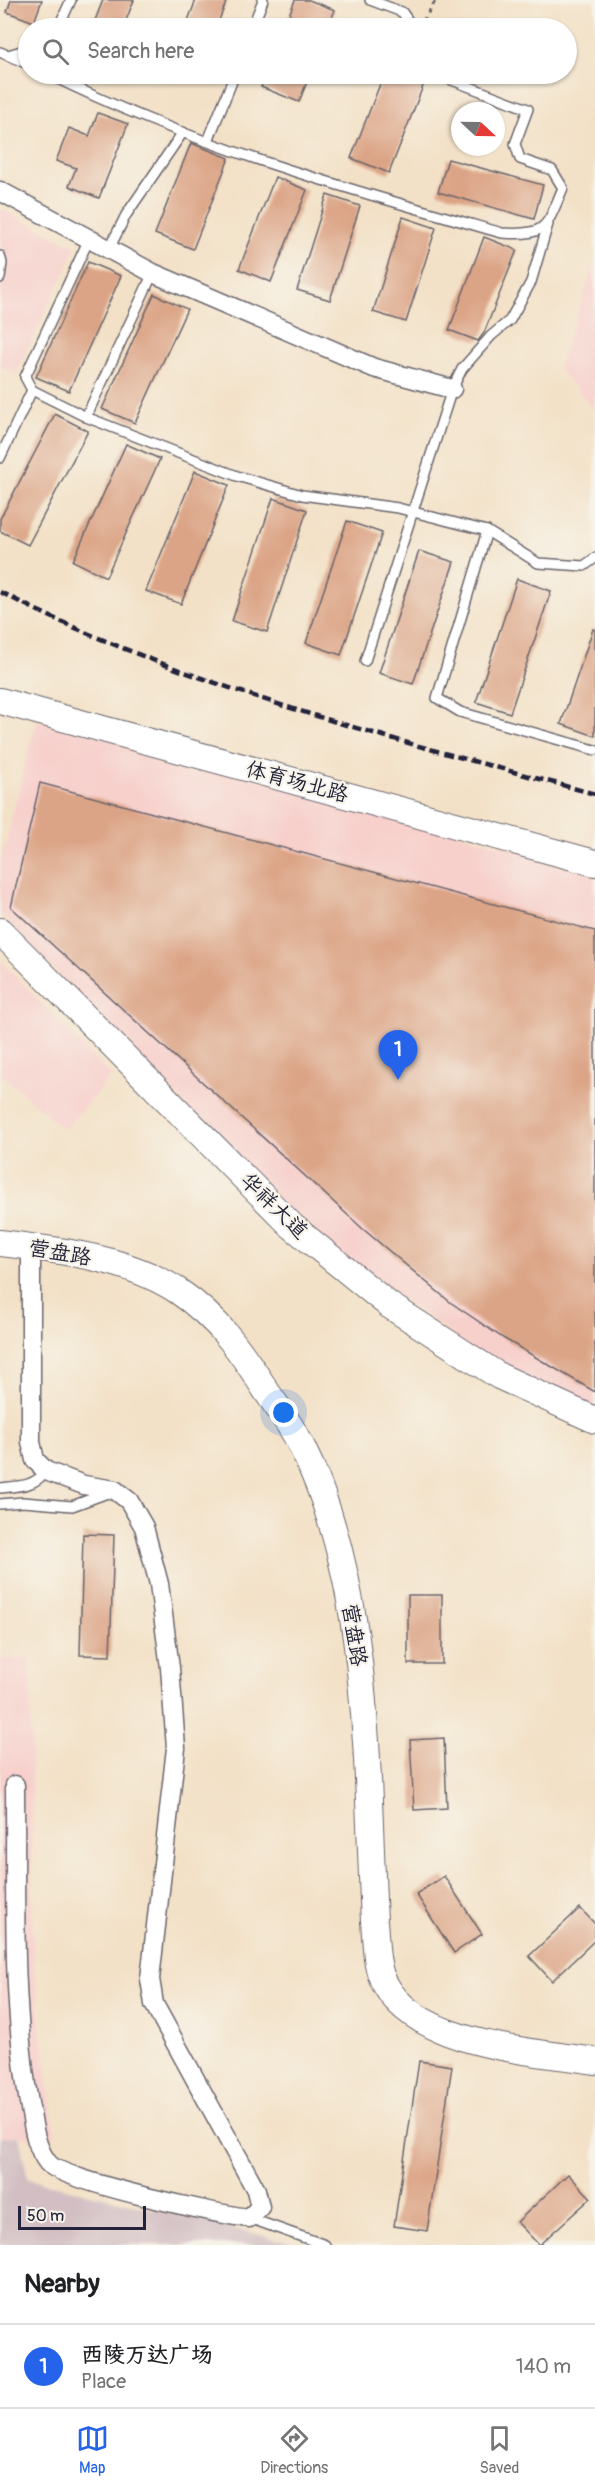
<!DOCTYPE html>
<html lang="en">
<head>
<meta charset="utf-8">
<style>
	body { margin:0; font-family:Pangolin,"LXGW WenKai TC",sans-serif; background:#f2f2f2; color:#202124 }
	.compass { position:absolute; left:451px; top:102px; width:54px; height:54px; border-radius:50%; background:#fff; box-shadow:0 2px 4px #0004; rotate:112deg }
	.scale { position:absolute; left:18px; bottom:15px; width:128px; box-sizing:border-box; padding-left:6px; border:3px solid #22223b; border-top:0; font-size:16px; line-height:21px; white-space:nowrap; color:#22223b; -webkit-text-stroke:4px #f7f3e8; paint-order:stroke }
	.you { position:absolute; left:284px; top:1413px; width:21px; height:21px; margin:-15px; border:4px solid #fff; border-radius:50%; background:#1a73e8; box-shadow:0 0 0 9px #1a73e833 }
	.badge { display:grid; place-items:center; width:39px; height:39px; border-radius:50%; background:#2563eb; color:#fff; font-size:20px; font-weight:700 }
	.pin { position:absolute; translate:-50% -50px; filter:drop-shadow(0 2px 3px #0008) }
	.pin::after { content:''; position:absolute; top:32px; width:21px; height:18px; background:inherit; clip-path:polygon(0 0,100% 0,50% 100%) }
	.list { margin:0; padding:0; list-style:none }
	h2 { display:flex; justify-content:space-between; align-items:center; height:78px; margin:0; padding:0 24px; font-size:26px }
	h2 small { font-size:20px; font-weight:400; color:#757577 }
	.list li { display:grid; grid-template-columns:39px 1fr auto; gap:18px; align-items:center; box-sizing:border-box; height:84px; padding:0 24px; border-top:2px solid #e0e0e0 }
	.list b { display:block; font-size:22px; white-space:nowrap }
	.list p { margin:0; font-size:20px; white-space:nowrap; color:#757577 }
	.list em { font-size:20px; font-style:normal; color:#757577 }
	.icon { flex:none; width:33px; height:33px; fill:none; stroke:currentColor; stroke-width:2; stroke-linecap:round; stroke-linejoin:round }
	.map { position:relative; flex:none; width:595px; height:2245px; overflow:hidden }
	.search { position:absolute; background:#fff; box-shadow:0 2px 4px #0004; left:18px; right:18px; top:18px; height:66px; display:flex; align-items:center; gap:15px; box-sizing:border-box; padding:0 21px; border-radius:33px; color:#757577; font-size:22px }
	.sheet { height:162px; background:#fff }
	nav { display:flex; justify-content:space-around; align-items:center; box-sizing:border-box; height:84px; border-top:2px solid #e0e0e0; background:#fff; font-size:16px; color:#757577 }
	nav a { display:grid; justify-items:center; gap:3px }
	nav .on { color:#2563eb }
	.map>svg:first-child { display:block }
</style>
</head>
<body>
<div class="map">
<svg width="595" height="2245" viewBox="0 0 595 2245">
	<rect width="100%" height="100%" fill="#f7f3e8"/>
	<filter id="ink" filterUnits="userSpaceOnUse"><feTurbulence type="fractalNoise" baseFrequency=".0167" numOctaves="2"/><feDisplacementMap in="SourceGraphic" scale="12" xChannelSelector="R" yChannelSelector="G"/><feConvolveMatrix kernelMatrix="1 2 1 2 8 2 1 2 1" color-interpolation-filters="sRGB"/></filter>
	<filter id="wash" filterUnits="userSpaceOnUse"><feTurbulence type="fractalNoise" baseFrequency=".008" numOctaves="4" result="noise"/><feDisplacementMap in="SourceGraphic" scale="24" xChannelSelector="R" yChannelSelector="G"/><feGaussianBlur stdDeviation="1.35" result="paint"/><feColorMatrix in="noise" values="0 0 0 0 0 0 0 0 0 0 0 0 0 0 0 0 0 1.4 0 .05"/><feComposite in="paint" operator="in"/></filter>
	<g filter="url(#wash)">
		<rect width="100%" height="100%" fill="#f3e1c7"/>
		<!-- built -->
		<g fill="#f7d0cc">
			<polygon points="0,209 76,247 16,374 0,366"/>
			<polygon points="595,263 595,410 558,368"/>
			<polygon points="37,719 595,871 595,1415 502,1371 297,1222 0,914 0,864"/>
			<polygon points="0,960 111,1076 64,1130 0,1073"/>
			<polygon points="30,1657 33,1961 55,2136 0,2137 0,1660"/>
		</g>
		<!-- industrial -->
		<polygon fill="#d2bec3" points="19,2136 28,2179 301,2245 0,2245 0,2137"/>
		<g id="blocks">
			<!-- building -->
			<g fill="#dca486">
				<polygon points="11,0 42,0 34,22 7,12"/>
				<polygon points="103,0 134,0 123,28 92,28"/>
				<polygon points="196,0 227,0 216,28 185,28"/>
				<polygon points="295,0 309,0 335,10 328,28 284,28"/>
				<polygon points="267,74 310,74 299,102 261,87"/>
				<polygon points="384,74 405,74 425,81 389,173 351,158"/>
				<polygon points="98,113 128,124 99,198 69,186 76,168 56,161 69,128 89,136"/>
				<polygon points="191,143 229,158 193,249 155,234"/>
				<polygon points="448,159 543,185 534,219 438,192"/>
				<polygon points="275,177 307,190 271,282 239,269"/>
				<polygon points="327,195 360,206 330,300 297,290"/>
				<polygon points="403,217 436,228 406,322 373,312"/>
				<polygon points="484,237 517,250 484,333 478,341 449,330"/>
				<polygon points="88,262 121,276 69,391 36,377"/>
				<polygon points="154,294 187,309 135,423 102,409"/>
				<polygon points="55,414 88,431 28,545 0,531 0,519"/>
				<polygon points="126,444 160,459 106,577 73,561"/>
				<polygon points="195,471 229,485 181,604 146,591"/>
				<polygon points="273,498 307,510 267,632 232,621"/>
				<polygon points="347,521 382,533 341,655 306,643"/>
				<polygon points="419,551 454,562 413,684 379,673"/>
				<polygon points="517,579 551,591 510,713 476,702"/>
				<polygon points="593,629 595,630 595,736 561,724"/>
				<polygon points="40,783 595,931 595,1392 503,1338 450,1302 363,1229 11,907"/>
				<polygon points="83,1534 114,1535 110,1656 80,1655"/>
				<rect x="408" y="1595" width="34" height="69"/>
				<polygon points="444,1738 447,1808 414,1810 410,1740"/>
				<polygon points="444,1876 482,1934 454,1953 416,1894"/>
				<polygon points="580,1908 595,1924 595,1940 552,1981 529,1956"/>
				<polygon points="419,2061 452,2066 427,2231 394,2226"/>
				<polygon points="568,2174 591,2198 539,2245 517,2222"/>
			</g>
		</g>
	</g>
	<g filter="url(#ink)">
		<use href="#blocks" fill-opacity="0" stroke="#6b656c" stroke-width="1.5"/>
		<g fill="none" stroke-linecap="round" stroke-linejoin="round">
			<defs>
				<g id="lane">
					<polyline points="370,0 402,12 413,28"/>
					<polyline points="58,28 71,0"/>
					<polyline points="252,28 263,0"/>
					<polyline points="0,52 28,64"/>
					<polyline points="8,55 28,49"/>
					<path d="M48 74C192 146 348 189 502 233 548 236 546 227 563 188L552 170 520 159 515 144 528 109 436 74"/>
					<polyline points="208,141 235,74"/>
					<polyline points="89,239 25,377 32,390 86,417 237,476 302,495 398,508 487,531 538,563 584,566 595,558"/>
					<polyline points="109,249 126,215 183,132"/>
					<polyline points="0,256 2,263 0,278"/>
					<polyline points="86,417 153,273"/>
					<polyline points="0,458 32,390"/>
					<polyline points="487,531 437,698 460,712 595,750"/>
					<polyline points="365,661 452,389 462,369 491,336 510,320 531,282 548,224"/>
					<path d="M0 1488C19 1486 34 1487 46 1471"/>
					<polyline points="0,1504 23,1502 72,1506 110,1492"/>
					<polyline points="249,2218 325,2245"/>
				</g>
				<g id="street">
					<polyline points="0,191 153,273 374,368 452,389"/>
					<path d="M15 1785C16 1890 11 1999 29 2103 33 2123 35 2147 48 2163 63 2181 220 2215 249 2218L260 2207 256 2190 154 2004 150 1979 176 1748 170 1668 159 1584 144 1527 129 1501 115 1490 84 1485 46 1471 35 1460 31 1442V1247"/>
				</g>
				<g id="secondary">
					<polyline points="0,701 595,863"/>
					<polyline points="0,931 292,1226 389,1305 499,1376 595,1420"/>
					<path d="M0 1243C59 1250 128 1258 178 1291 219 1319 241 1351 267 1392 279 1409 292 1427 301 1445 371 1585 366 1767 374 1921 376 1941 375 1967 385 1984 418 2046 533 2051 595 2061"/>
				</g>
			</defs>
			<!-- lane casing -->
			<use href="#lane" stroke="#6b656c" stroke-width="12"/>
			<!-- street casing -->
			<use href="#street" stroke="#6b656c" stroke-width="21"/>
			<!-- secondary casing -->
			<use href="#secondary" stroke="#6b656c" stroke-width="28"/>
			<!-- path -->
			<polyline stroke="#6b656c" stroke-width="3" stroke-dasharray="4.5 4.5" stroke-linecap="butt" points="423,21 436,0"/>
			<!-- lane -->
			<use href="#lane" stroke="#fff" stroke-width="9"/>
			<!-- street -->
			<use href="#street" stroke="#fff" stroke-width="18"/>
			<!-- secondary -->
			<use href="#secondary" stroke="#fff" stroke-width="26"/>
			<!-- rail -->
			<path stroke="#22223b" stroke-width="4.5" stroke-dasharray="9 4.5" stroke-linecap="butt" d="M0 592C187 688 393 739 595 794"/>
		</g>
	</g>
	<g text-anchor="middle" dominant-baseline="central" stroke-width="4.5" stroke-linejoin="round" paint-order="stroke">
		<!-- street labels -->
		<g font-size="21" fill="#22223b" stroke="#f7f3e8">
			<text transform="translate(297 782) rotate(15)">体育场北路</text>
			<text transform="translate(274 1206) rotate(44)">华祥大道</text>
			<text transform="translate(60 1253) rotate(10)">营盘路</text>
			<text transform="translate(354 1635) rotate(81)">营盘路</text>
		</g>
	</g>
</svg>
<svg class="compass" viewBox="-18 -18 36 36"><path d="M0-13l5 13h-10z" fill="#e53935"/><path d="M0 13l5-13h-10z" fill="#757577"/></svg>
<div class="scale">50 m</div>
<div class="you"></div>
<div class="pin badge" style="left:398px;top:1080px">1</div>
<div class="search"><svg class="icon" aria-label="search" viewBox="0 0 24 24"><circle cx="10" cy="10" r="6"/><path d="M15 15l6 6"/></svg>Search here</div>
</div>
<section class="sheet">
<h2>Nearby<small></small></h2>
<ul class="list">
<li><span class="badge">1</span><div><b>西陵万达广场</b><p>Place</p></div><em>140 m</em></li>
</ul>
</section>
<nav>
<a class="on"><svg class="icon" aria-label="map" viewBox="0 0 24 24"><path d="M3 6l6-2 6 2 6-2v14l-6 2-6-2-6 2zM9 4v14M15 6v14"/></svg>Map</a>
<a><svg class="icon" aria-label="directions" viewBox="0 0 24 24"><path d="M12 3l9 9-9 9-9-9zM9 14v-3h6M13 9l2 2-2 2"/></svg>Directions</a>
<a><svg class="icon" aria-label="saved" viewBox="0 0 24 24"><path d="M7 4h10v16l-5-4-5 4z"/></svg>Saved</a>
</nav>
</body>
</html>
